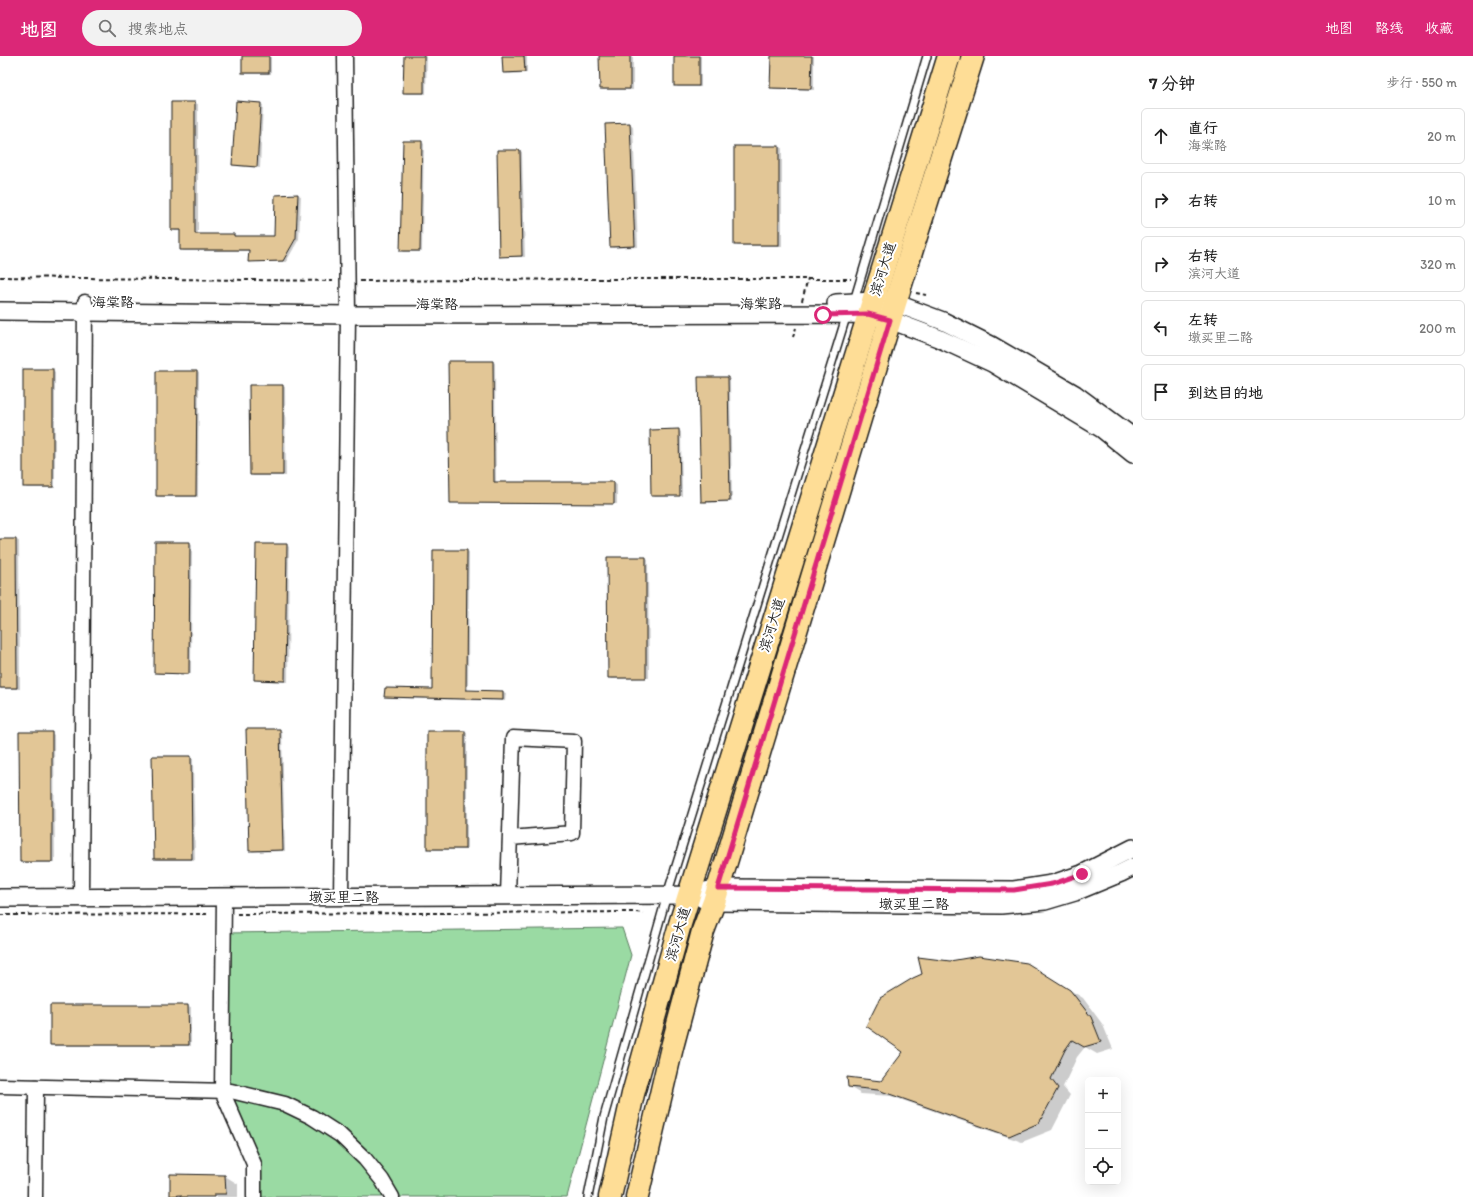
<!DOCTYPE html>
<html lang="zh">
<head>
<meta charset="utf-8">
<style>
	body { margin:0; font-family:Itim,"LXGW WenKai TC",sans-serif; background:#f2f2f2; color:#222 }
	.controls { position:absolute; right:12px; bottom:12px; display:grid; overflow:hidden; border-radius:6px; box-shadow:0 4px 16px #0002 }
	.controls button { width:36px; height:36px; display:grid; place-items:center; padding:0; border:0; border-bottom:1px solid #e0e0e0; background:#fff; color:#222; font:20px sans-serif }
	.stop { position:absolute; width:12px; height:12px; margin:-9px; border:3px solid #db2777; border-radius:50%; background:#fff }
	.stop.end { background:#db2777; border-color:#fff; box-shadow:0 1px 4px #0008 }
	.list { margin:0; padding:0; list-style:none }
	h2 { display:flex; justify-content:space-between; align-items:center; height:52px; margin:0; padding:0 16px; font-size:17px }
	h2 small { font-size:13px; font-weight:400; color:#767676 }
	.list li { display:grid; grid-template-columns:26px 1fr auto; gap:12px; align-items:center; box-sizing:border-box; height:56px; margin:0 8px 8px; padding:0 8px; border:1px solid #e0e0e0; border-radius:6px }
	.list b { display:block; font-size:15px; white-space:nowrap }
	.list p { margin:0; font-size:13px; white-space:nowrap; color:#767676 }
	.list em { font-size:13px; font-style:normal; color:#767676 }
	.icon { flex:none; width:22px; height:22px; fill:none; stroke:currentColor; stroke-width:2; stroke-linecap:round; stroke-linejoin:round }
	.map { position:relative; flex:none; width:1133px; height:1141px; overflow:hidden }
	header { display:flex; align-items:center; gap:24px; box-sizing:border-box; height:56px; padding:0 20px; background:#db2777; color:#fff }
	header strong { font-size:19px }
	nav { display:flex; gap:22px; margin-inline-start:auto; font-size:14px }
	.search { width:280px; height:36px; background:#f2f2f2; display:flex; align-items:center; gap:10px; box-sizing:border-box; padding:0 14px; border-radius:22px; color:#767676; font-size:15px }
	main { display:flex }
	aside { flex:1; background:#fff }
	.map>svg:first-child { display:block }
</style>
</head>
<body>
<header>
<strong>地图</strong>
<div class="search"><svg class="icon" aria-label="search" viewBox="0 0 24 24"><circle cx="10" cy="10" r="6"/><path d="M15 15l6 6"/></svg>搜索地点</div>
<nav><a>地图</a><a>路线</a><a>收藏</a></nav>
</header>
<main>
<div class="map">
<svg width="1133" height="1141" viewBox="0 0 1133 1141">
	<rect width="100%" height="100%" fill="#fff"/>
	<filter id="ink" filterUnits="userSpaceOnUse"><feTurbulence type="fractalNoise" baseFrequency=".025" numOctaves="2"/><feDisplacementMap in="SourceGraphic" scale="8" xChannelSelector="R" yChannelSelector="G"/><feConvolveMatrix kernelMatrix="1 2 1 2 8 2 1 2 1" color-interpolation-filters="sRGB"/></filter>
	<g filter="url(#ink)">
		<!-- green -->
		<polygon fill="#9adaa3" stroke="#5b7b60" points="622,872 631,899 567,1141 260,1141 221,1027 226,877"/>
		<!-- shadow -->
		<g fill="#0003">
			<polygon points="243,0 271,0 271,18 246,18 243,17"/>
			<polygon points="405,0 427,0 426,38 406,38 404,36"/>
			<polygon points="503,0 527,0 527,17 506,18 504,16"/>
			<polygon points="600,0 633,0 633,34 603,34 601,33"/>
			<polygon points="675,0 701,0 701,31 678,31 675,29"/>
			<polygon points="772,0 814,0 814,34 774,33 771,31"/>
			<polygon points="195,47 198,48 198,179 234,179 237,181 275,181 276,140 298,139 301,140 299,183 286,206 251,206 249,205 250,195 184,195 181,194 181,175 175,175 172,173"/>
			<polygon points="260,48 263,49 260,112 236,110 233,109"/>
			<polygon points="630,68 633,70 638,191 613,192 611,191 606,69"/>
			<polygon points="422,86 424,88 422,196 404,196 402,194"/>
			<polygon points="779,91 782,92 782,190 738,190 735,188"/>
			<polygon points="520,95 522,96 525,201 503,201 500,200"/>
			<polygon points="493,306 495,307 496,427 614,427 617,429 617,448 453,447 451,446"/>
			<polygon points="53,314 55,316 55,432 27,432 24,430"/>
			<polygon points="197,316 199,317 198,441 159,441 157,440"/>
			<polygon points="727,322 730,323 732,446 704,447 702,445"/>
			<polygon points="282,330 285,331 286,420 253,420 251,418"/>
			<polygon points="679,374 681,376 682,440 655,441 652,439"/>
			<polygon points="0,484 16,484 19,485 20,633 0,633"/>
			<polygon points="189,487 192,488 191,618 158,618 155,617"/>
			<polygon points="287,489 289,491 288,626 258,625 255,624"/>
			<polygon points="466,495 469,496 468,635 503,636 506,637 505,645 388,642 385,641 433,634"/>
			<polygon points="645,502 648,504 649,622 611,623 609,621"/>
			<polygon points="279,674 282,675 285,795 253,796 250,794"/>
			<polygon points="465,676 467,677 467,794 431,794 428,792"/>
			<polygon points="52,677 54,679 55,807 24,807 21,806"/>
			<polygon points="190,701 193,702 195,804 158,804 155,803"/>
			<polygon points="1039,915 1083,942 1103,969 1113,993 1097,998 1085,991 1077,1001 1063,1031 1070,1039 1052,1074 1022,1086 891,1040 861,1038 849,1031 881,1027"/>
			<polygon points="51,950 188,950 191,951 191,990 53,990 51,989"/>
			<polygon points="225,1120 238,1128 238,1141 174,1141 171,1139"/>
		</g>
		<!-- building -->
		<g fill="#e2c696" stroke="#1c1c1c">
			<rect x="242" y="0" width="27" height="17"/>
			<polygon points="404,0 424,0 424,37 403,37"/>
			<polygon points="502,0 524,0 525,16 503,17"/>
			<polygon points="599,0 630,0 630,33 600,33"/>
			<rect x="674" y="0" width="25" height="30"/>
			<polygon points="771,0 812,0 811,33 770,32"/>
			<polygon points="236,45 261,47 257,111 232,109"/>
			<polygon points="171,46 195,46 195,178 234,178 234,180 274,180 275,139 298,138 296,182 283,205 248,206 249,194 180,194 180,174 171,174"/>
			<polygon points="630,67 635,190 610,191 605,68"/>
			<polygon points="403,85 422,85 420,195 400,195"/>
			<rect x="734" y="90" width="45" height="99"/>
			<polygon points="497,94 520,94 522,200 499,201"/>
			<polygon points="448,305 493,305 494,426 614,426 614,448 450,447"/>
			<rect x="23" y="313" width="30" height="118"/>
			<polygon points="156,315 197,315 196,440 156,440"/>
			<polygon points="698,321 728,321 730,445 701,446"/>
			<polygon points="249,329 283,329 283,419 250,419"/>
			<polygon points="679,373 680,440 651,440 650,374"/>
			<polygon points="0,483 16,483 17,632 0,632"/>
			<polygon points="155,486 190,486 189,618 154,617"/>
			<polygon points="256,488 287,488 285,625 254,624"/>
			<polygon points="433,494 467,494 466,634 503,635 503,644 384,641 385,632 432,633"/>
			<polygon points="607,501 646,501 646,622 608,622"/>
			<polygon points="246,673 280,673 283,794 249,795"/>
			<rect x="427" y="675" width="38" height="118"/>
			<polygon points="19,676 52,676 52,806 20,806"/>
			<polygon points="152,700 191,700 192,803 154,803"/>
			<polygon points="979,900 1027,907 1070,934 1091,961 1101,986 1084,991 1072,984 1065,994 1051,1023 1058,1032 1039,1067 1009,1080 878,1034 848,1031 847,1021 881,1025 903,996 866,970 880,942 913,922 922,918 918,901 950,905"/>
			<polygon points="50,949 188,949 189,989 50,989"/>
			<polygon points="170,1118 225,1119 226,1138 214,1138 214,1141 181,1141 181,1139 170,1140"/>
		</g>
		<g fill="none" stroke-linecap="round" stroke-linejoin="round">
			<defs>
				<g id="service">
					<polyline points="854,245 927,0"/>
					<polyline points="588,1141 604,1061 667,839 847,258"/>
				</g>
				<g id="minor">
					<polyline points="508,840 513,682 574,685 572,777 510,782"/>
					<polyline points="81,841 85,246"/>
					<polyline points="341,841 348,259 345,0"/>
					<polyline points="224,842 222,1035 254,1108 254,1141"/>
					<polyline points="0,1030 231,1035 285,1048 312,1061 340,1079 365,1103 382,1124 392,1141"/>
					<polyline points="35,1141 36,1031"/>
				</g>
				<g id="tertiary">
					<polyline points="836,247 873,245 895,247 943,265 991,289 1075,338 1133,381"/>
					<polyline points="0,255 348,259 868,258 890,264 938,282 992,307 1102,373 1133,398"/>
					<polyline points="0,842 689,839 718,832 1014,834 1052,828 1082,818 1133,792"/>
					<polyline points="703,843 714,846 1001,849 1045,845 1075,836 1121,817 1133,811"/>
				</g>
				<g id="primary">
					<polyline points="610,1141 633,1038 680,868 949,0"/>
					<polyline points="637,1141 672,991 703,875 714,846 895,247 973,0"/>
				</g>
			</defs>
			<!-- service casing -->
			<use href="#service" stroke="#1c1c1c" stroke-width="10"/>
			<!-- minor casing -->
			<use href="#minor" stroke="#1c1c1c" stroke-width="17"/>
			<!-- tertiary casing -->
			<use href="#tertiary" stroke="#1c1c1c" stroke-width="20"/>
			<!-- primary casing -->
			<use href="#primary" stroke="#1c1c1c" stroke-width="25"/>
			<!-- path -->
			<g stroke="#1c1c1c" stroke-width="2" stroke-dasharray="4 3" stroke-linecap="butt">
				<polyline points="0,221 335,225"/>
				<polyline points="360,225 590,223 851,223"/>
				<polyline points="916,237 926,239"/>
				<polyline points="802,245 808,222"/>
				<polyline points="793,281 796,272"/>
				<polyline points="237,858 635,856 643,857"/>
				<polyline points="0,859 210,858"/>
			</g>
			<!-- service -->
			<use href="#service" stroke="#fff" stroke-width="7"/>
			<!-- minor -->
			<use href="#minor" stroke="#fff" stroke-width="14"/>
			<!-- tertiary -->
			<use href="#tertiary" stroke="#fff" stroke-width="17"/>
			<!-- primary -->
			<use href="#primary" stroke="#fedd96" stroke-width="22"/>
		</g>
	</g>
	<g fill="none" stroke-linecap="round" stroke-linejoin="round" filter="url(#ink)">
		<!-- route -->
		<polyline stroke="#db2777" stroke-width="5" points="823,259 868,258 890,264 718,832 1014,834 1052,828 1082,818"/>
	</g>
	<g text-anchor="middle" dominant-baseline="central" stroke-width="4" stroke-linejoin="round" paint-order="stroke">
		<!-- street labels -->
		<g font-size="14" fill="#1c1c1c" stroke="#fff">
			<text transform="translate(883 213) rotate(-73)">滨河大道</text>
			<text x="113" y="246">海棠路</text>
			<text x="437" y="248">海棠路</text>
			<text transform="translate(761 248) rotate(-1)">海棠路</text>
			<text transform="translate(772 569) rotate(-73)">滨河大道</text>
			<text x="344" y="841">墩买里二路</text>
			<text x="914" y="848">墩买里二路</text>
			<text transform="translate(678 878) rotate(-74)">滨河大道</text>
		</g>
	</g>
</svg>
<div class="controls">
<button>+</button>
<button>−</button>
<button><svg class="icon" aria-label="locate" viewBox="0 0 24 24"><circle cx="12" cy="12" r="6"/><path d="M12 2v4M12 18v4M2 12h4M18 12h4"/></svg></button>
</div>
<div class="stop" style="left:823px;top:259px"></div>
<div class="stop end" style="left:1082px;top:818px"></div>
</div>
<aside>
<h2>7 分钟<small>步行 · 550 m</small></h2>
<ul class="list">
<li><svg class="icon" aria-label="ahead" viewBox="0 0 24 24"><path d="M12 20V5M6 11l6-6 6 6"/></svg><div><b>直行</b><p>海棠路</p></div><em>20 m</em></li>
<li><svg class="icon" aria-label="right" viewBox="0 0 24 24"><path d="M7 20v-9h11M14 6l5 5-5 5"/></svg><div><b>右转</b></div><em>10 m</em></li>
<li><svg class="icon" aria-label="right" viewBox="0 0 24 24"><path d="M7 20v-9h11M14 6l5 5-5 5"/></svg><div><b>右转</b><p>滨河大道</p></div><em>320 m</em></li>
<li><svg class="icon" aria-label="left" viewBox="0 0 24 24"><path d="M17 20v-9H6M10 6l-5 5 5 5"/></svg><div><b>左转</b><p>墩买里二路</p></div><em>200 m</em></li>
<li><svg class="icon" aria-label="arrive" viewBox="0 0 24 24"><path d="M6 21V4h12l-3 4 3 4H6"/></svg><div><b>到达目的地</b></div></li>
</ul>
</aside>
</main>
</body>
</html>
